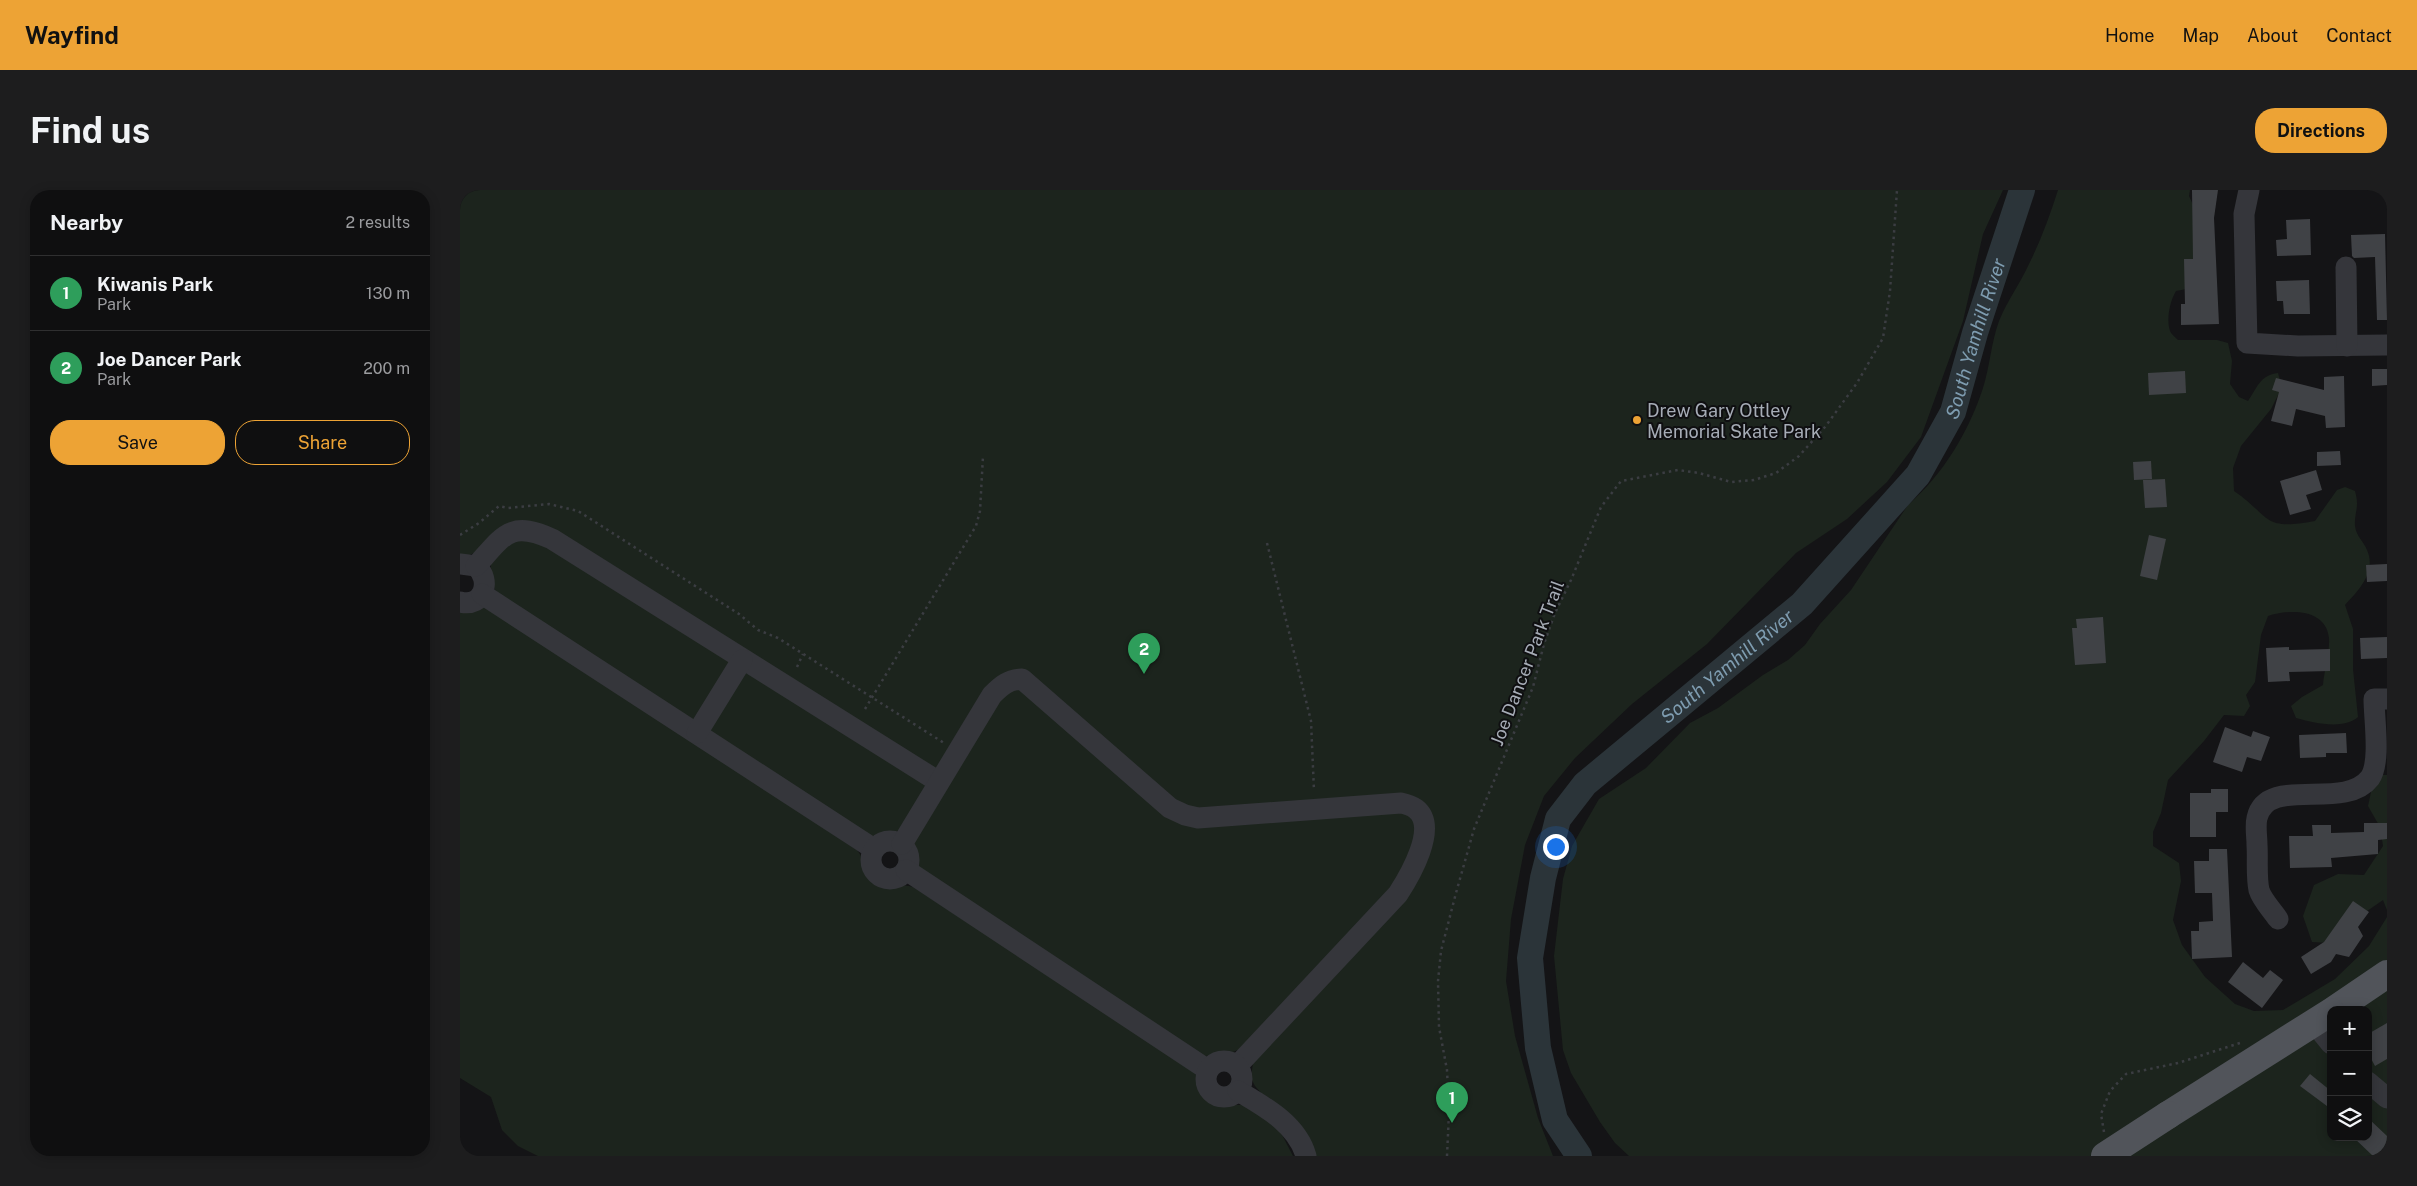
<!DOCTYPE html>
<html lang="en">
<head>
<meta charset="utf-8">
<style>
	body { margin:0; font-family:"Public Sans",sans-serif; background:#1d1d1e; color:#f1f3f6 }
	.controls { position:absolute; right:15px; bottom:15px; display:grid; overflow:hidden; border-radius:10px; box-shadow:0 2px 12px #0003 }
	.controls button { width:45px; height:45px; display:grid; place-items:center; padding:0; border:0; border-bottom:1px solid #2f2f30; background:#0f0f10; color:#f1f3f6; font:25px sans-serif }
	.you { position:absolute; left:1095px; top:656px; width:18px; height:18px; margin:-12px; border:4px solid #fff; border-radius:50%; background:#1a73e8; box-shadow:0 0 0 8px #1a73e833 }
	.badge { display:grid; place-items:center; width:32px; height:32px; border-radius:50%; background:#eda335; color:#fff; font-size:16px; font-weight:700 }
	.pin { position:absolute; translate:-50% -41px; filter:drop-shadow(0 1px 2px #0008) }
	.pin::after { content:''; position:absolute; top:26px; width:18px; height:15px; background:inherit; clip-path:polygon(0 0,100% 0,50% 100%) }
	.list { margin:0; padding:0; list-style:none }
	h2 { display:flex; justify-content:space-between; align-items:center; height:65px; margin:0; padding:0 20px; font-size:21px }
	h2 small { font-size:16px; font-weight:400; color:#9b9c9f }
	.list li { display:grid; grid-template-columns:32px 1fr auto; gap:15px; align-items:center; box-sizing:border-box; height:75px; padding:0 20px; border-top:1px solid #2f2f30 }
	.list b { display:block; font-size:19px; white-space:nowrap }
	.list p { margin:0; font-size:16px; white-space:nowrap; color:#9b9c9f }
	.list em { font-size:16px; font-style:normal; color:#9b9c9f }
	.actions { display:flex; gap:10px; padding:15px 20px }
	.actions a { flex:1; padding:11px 0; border:1px solid #eda335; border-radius:20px; text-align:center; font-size:18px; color:#eda335 }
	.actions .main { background:#eda335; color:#111 }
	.icon { flex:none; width:28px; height:28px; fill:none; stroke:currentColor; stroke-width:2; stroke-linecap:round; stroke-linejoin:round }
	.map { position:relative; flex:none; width:1927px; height:966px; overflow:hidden; border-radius:20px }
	header { display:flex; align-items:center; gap:30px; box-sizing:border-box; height:70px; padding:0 25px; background:#eda335; color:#111 }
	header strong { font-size:24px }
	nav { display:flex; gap:28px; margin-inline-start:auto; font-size:18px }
	.intro { display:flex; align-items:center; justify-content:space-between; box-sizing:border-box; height:120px; padding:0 30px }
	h1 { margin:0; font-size:35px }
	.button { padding:12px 22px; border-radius:20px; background:#eda335; color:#111; font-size:18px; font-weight:700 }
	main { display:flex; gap:30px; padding:0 30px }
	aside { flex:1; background:#0f0f10; border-radius:20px; box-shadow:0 2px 12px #0003 }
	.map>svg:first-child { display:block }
</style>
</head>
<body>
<header>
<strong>Wayfind</strong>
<nav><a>Home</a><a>Map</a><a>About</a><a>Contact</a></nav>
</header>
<div class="intro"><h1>Find us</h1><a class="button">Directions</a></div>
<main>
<aside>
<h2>Nearby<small>2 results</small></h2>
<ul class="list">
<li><span class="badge" style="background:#2e9e5b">1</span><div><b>Kiwanis Park</b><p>Park</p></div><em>130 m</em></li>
<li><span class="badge" style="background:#2e9e5b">2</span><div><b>Joe Dancer Park</b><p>Park</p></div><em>200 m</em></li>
</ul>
<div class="actions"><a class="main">Save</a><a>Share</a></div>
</aside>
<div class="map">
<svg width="1927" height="966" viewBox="0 0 1927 966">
	<rect width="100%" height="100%" fill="#141416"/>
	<!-- green -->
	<g fill="#1c241d" fill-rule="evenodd">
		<path d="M0 0H1543L1523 44 1503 131 1461 247 1427 292 1387 329 1336 363 1247 454 1172 514 1115 568 1084 606 1065 655 1051 729 1046 791 1055 846 1078 928 1093 966H855L795 896 791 888 793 872 778 860 765 865 744 866 458 677 453 668V654L439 640 426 647 416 649 39 406C32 396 29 386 31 375L14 363 0 369Z"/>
		<path d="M1598 0H1730L1729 6 1734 17 1737 97 1716 101C1710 111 1706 129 1710 141 1711 144 1715 147 1718 150H1757L1768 153 1772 171 1770 194 1779 207 1788 211C1797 198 1800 185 1818 183L1822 197 1811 219 1781 256 1773 278 1774 301C1812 327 1801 341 1855 331L1877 300 1885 297 1895 301C1900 318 1894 322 1895 336 1896 346 1904 352 1907 360 1917 382 1898 401 1885 415L1893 439V479L1898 527C1883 540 1854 533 1836 528L1831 516 1842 507 1863 495C1864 482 1870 461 1869 448 1866 418 1829 419 1808 426L1801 445 1795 492 1786 505 1790 516 1784 526 1764 525 1744 551 1708 590 1701 623 1693 642V656L1719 673 1721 691 1713 730 1722 755 1745 787 1775 814 1794 821 1823 820 1875 789 1909 756 1927 727V966H1169L1155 953 1140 932 1111 883 1103 860 1094 766 1103 689 1112 656 1139 609 1186 578 1230 533 1258 518 1303 485 1328 470 1345 455 1360 434 1391 400 1448 315C1483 285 1509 241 1523 198 1530 176 1531 153 1539 131 1547 111 1560 94 1569 74 1581 50 1590 25 1598 0ZM1871 820H1908V947H1871Z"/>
		<path d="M0 416H20L31 419 397 660C403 667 403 674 406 682 416 700 437 692 453 697L733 879 748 909 757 915H786L819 939 833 966H78L58 956 42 940 31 907 0 888Z"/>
		<polygon points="1920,585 1927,585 1927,720 1923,710 1897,728 1869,753 1852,752 1843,726 1854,695 1878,684 1904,685 1923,656 1920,637 1908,616 1913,593"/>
	</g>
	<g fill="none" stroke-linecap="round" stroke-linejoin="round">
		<!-- river -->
		<path stroke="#2b3439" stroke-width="26" id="s1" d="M1119 966 1095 930 1078 858 1070 768 1083 688 1098 629 1125 594 1342 414 1458 285 1493 222 1515 143 1562 0"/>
	</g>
	<!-- building -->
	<g fill="#404246">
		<polygon points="1732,0 1758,0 1754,28 1759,134 1721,135 1721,114 1725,114 1724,69 1733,69"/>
		<polygon points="1850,29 1851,65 1817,66 1816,50 1827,49 1826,30"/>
		<polygon points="1925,44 1927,130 1917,130 1915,67 1894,68 1892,66 1891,45"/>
		<polygon points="1849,90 1850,124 1824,124 1823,111 1817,111 1816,91"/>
		<polygon points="1912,179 1927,179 1927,195 1912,196"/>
		<polygon points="1725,181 1726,203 1689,205 1688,183"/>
		<polygon points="1884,186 1885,237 1866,238 1865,226 1836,219 1832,236 1811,231 1819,202 1812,200 1816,188 1864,200 1864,187"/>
		<polygon points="1880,261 1881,275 1857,276 1857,262"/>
		<polygon points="1691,271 1692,289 1674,290 1673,272"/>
		<polygon points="1856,280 1862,300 1846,305 1851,319 1830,325 1820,291"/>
		<polygon points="1705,289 1707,317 1685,318 1683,290"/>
		<polygon points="1689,345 1706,349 1697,390 1680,386"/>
		<polygon points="1927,374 1927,391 1907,392 1906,375"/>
		<polygon points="1643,427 1646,473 1615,475 1612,438 1617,438 1616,429"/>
		<polygon points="1927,447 1927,468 1901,469 1900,448"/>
		<polygon points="1829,457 1829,460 1870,459 1870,481 1829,482 1830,491 1808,492 1806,458"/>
		<polygon points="1765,537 1791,547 1793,541 1810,547 1801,571 1787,567 1782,582 1753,572"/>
		<polygon points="1886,543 1887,563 1866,563 1866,567 1840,568 1839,545"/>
		<polygon points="1751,599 1768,599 1768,622 1756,622 1756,647 1730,647 1730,603 1751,603"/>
		<polygon points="1904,633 1927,633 1927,649 1918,650 1918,664 1871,668 1872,677 1830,678 1829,646 1853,646 1852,635 1871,635 1871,643 1904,642"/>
		<polygon points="1749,659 1767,659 1772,767 1732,769 1731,741 1739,741 1739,732 1753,731 1752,703 1735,703 1734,671 1749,671"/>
		<polygon points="1893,711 1909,722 1898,737 1903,746 1889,767 1876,764 1871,772 1851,784 1841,767 1864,752"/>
		<polygon points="1783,772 1803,788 1810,780 1823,790 1802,818 1768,792"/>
		<polygon points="1927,833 1927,869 1915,876 1908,863 1908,844"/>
		<polygon points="1850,884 1871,901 1871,919 1840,896"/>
		<polygon points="1908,928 1927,946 1927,960 1921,966 1913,966 1893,947 1908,947"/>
	</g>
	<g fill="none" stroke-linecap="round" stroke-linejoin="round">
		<!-- path -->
		<g stroke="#3b3d42" stroke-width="2.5" stroke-dasharray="2.5 4" stroke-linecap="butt">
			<polyline points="0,345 19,333 39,316 48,318 89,314 118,321 279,424 298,440 318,448 484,553"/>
			<polyline points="807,353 851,531 854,601"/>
			<polyline points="337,477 343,464"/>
			<polyline points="405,519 516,336 520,321 523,266"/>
			<polyline points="1644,942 1641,924 1650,901 1666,884 1718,873 1780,853"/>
			<polyline points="987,966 989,923 987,880 979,837 978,791 981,761 996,703 1014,639 1073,497 1084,454 1095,423 1111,390 1141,317 1161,291 1218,280 1239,283 1271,292 1294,290 1316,283 1339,266 1365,237 1397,193 1423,148 1430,101 1437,0"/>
		</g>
		<!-- minor -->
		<g stroke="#35363b" stroke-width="21">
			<polyline points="1789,0 1784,24 1787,153 1838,156 1927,155"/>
			<polyline points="1886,77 1887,156"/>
			<path d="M0 374 16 376C32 390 24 418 0 412"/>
			<path d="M16 376C44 345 50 330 92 349L479 592"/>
			<polyline points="22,404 414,659"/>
			<polyline points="237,543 282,470"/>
			<circle cx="430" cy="670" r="19"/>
			<path d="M442 654 532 505C542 495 548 490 562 489L710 618 725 625 738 628 941 613C946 614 952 616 956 619 979 637 949 687 938 704L777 876"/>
			<polyline points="446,680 748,880"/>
			<path d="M1818 729C1812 720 1802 710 1799 700 1796 686 1798 669 1797 655 1797 646 1795 636 1797 628 1807 584 1884 622 1910 588 1921 572 1914 529 1914 509H1927"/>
			<polyline points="1854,833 1871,854"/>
			<circle cx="764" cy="889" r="18"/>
			<polyline points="1908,892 1927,908"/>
			<path d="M778 901C805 917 837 934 846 966"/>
		</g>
		<!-- major -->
		<g stroke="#51545a" stroke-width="28">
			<polyline points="1874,820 1927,784"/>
			<polyline points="1708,925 1871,822"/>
		</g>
		<!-- major-bridge -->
		<polyline stroke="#51545a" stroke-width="28" points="1645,966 1708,925"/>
	</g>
	<!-- markers -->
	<circle fill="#eda335" stroke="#0f0f11" stroke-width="2" cx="1177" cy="230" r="5"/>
	<g text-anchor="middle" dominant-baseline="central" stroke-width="4" stroke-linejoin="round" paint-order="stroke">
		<!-- poi labels -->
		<g font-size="18" fill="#a6acb6" stroke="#0f0f11" text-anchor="start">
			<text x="1187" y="220">Drew Gary Ottley<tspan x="1187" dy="21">Memorial Skate Park</tspan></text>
		</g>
		<!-- street labels -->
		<g font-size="18" fill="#a6acb6" stroke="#0f0f11">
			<text transform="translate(1067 473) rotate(-69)">Joe Dancer Park Trail</text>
		</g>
		<!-- water labels -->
		<g font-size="19" font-style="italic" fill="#7e9cb0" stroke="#0f0f11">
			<text stroke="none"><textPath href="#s1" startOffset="998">South Yamhill River</textPath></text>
			<text stroke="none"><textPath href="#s1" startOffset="578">South Yamhill River</textPath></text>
		</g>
	</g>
</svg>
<div class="controls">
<button>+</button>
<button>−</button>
<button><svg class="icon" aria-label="layers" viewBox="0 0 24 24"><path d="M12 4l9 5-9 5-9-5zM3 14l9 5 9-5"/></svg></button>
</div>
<div class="you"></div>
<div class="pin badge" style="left:992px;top:933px;background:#2e9e5b">1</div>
<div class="pin badge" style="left:684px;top:484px;background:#2e9e5b">2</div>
</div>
</main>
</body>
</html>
